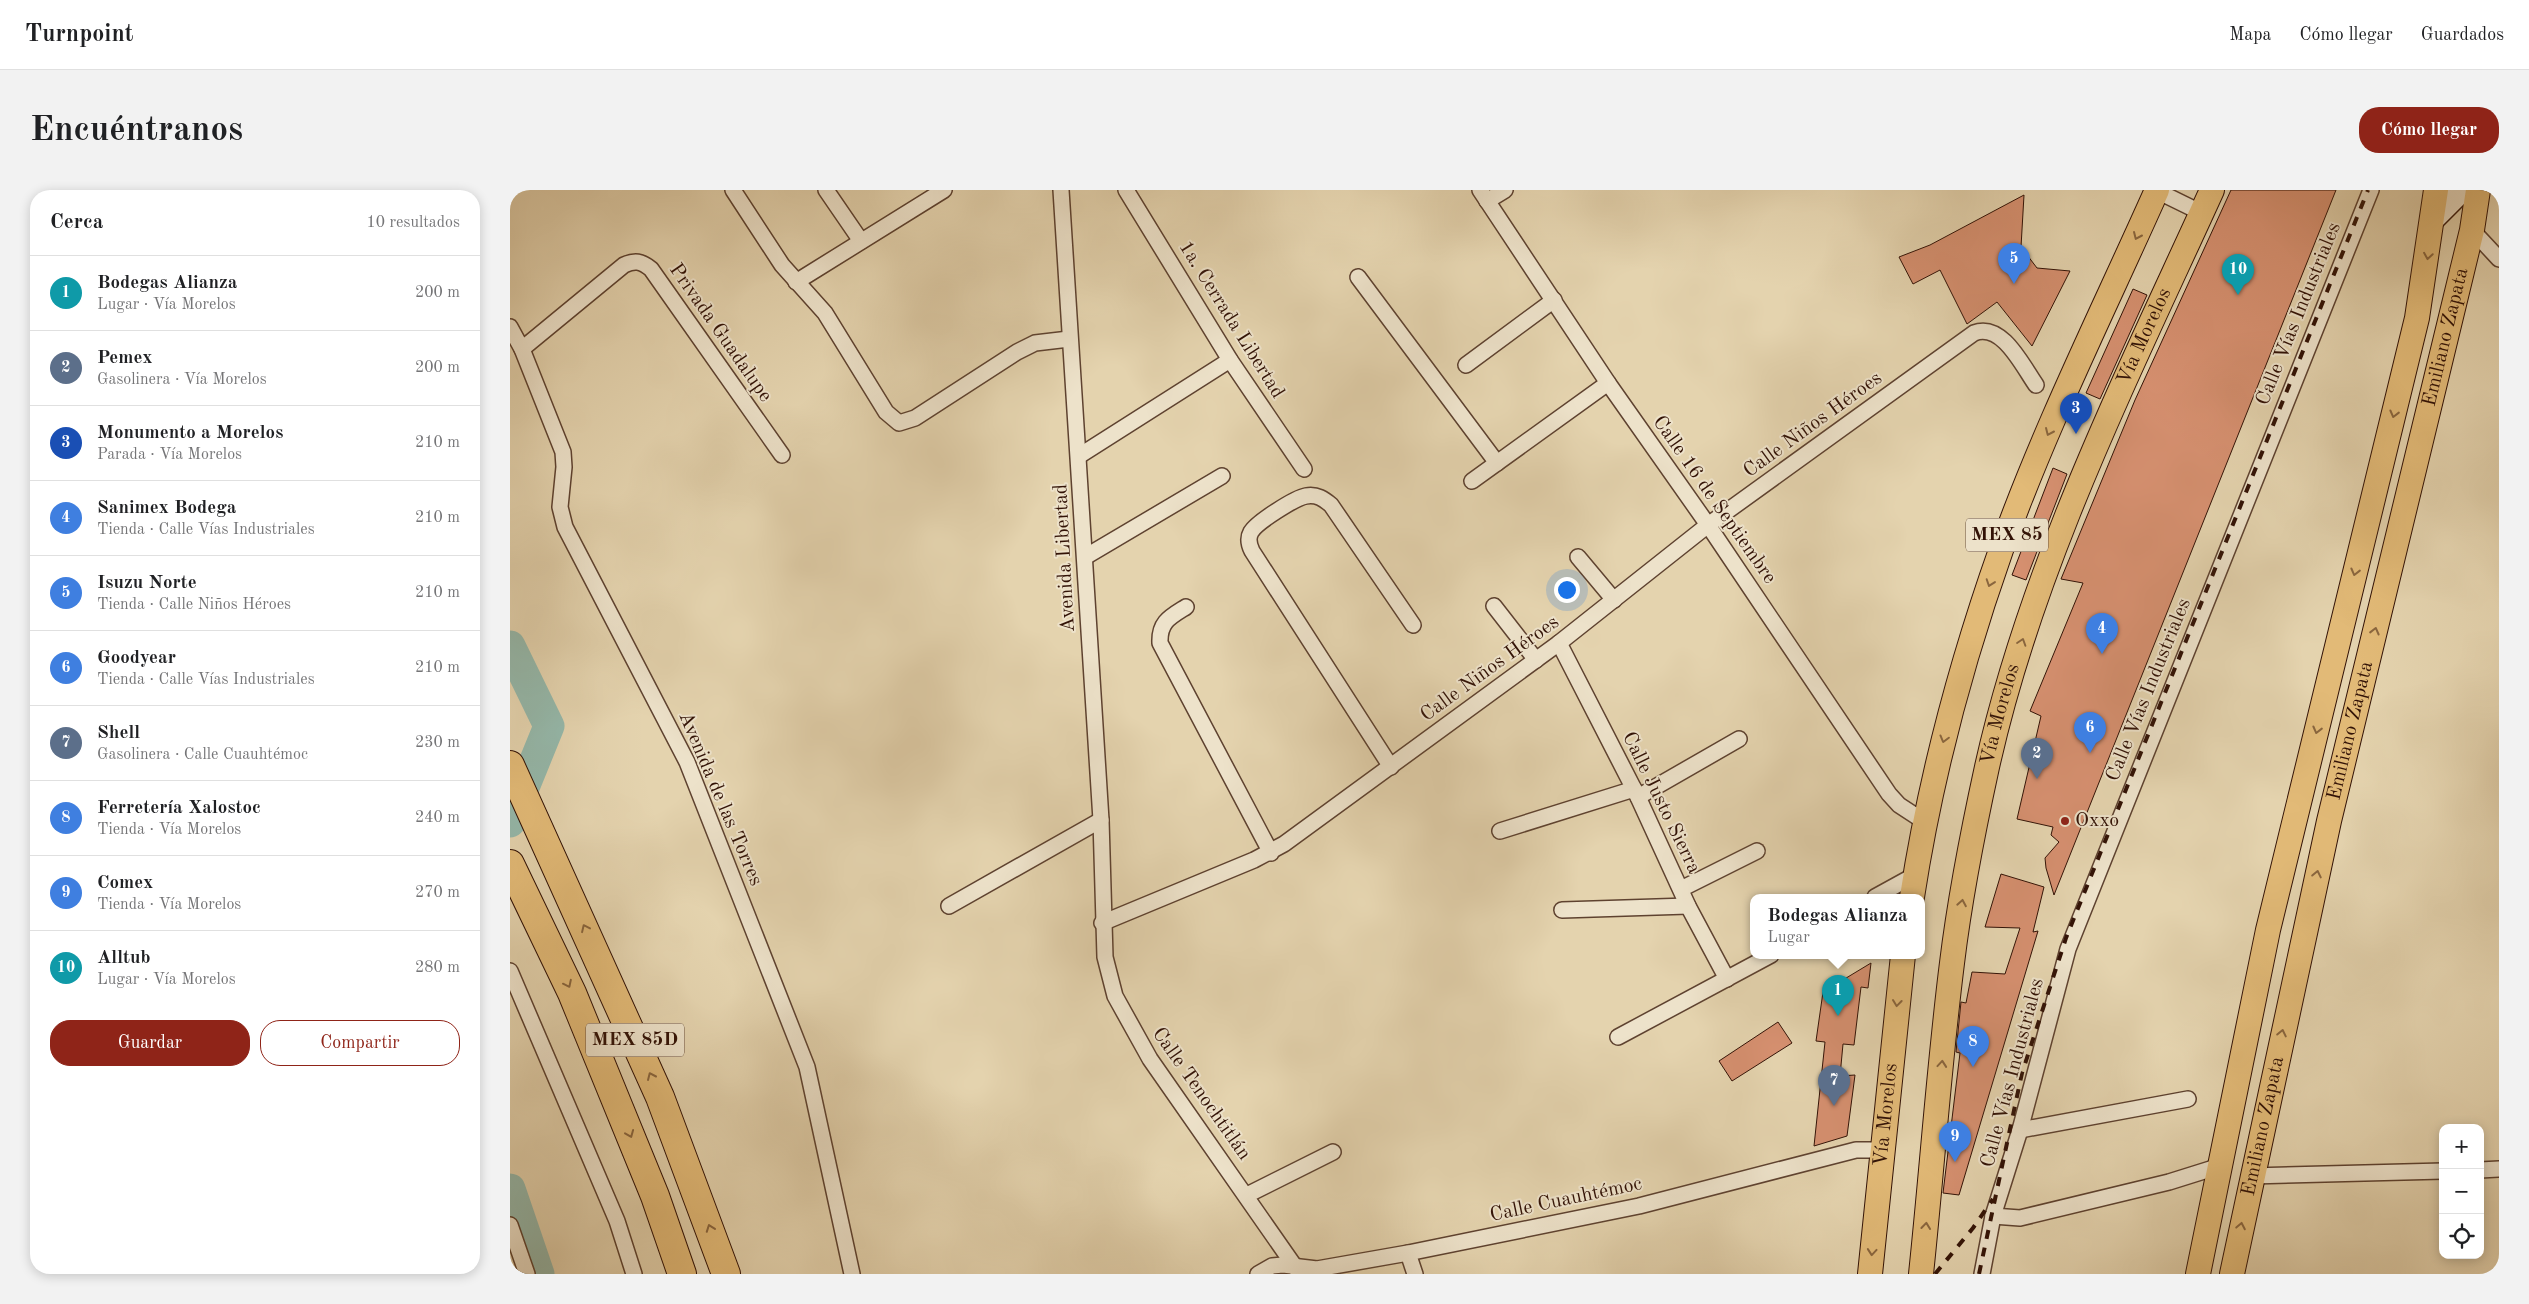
<!DOCTYPE html>
<html lang="es">
<head>
<meta charset="utf-8">
<style>
	body { margin:0; font-family:"Old Standard TT",serif; background:#f2f2f2; color:#202124 }
	.controls { position:absolute; right:15px; bottom:15px; display:grid; overflow:hidden; border-radius:10px; box-shadow:0 2px 12px #0003 }
	.controls button { width:45px; height:45px; display:grid; place-items:center; padding:0; border:0; border-bottom:1px solid #e0e0e0; background:#fff; color:#202124; font:25px sans-serif }
	.you { position:absolute; left:1056px; top:399px; width:18px; height:18px; margin:-12px; border:4px solid #fff; border-radius:50%; background:#1a73e8; box-shadow:0 0 0 8px #1a73e833 }
	.badge { display:grid; place-items:center; width:32px; height:32px; border-radius:50%; background:#8f2418; color:#fff; font-size:16px; font-weight:700 }
	.pin { position:absolute; translate:-50% -41px; filter:drop-shadow(0 1px 2px #0008) }
	.pin::after { content:''; position:absolute; top:26px; width:18px; height:15px; background:inherit; clip-path:polygon(0 0,100% 0,50% 100%) }
	.popup { position:absolute; left:1240px; top:704px; width:175px; height:65px; box-sizing:border-box; display:grid; place-content:center; border-radius:10px; background:#fff; filter:drop-shadow(0 1px 4px #0005); font-size:16px; white-space:nowrap; color:#757577 }
	.popup b { font-size:19px; color:#202124 }
	.popup::after { content:''; position:absolute; left:50%; top:100%; margin-left:-10px; border:10px solid transparent; border-top-color:#fff }
	.list { margin:0; padding:0; list-style:none }
	h2 { display:flex; justify-content:space-between; align-items:center; height:65px; margin:0; padding:0 20px; font-size:21px }
	h2 small { font-size:16px; font-weight:400; color:#757577 }
	.list li { display:grid; grid-template-columns:32px 1fr auto; gap:15px; align-items:center; box-sizing:border-box; height:75px; padding:0 20px; border-top:1px solid #e0e0e0 }
	.list b { display:block; font-size:19px; white-space:nowrap }
	.list p { margin:0; font-size:16px; white-space:nowrap; color:#757577 }
	.list em { font-size:16px; font-style:normal; color:#757577 }
	.actions { display:flex; gap:10px; padding:15px 20px }
	.actions a { flex:1; padding:11px 0; border:1px solid #8f2418; border-radius:20px; text-align:center; font-size:18px; color:#8f2418 }
	.actions .main { background:#8f2418; color:#fff }
	.icon { flex:none; width:28px; height:28px; fill:none; stroke:currentColor; stroke-width:2; stroke-linecap:round; stroke-linejoin:round }
	.map { position:relative; flex:none; width:1989px; height:1084px; overflow:hidden; border-radius:20px }
	header { display:flex; align-items:center; gap:30px; box-sizing:border-box; height:70px; padding:0 25px; background:#fff; border-bottom:1px solid #e0e0e0 }
	header strong { font-size:24px }
	nav { display:flex; gap:28px; margin-inline-start:auto; font-size:18px }
	.intro { display:flex; align-items:center; justify-content:space-between; box-sizing:border-box; height:120px; padding:0 30px }
	h1 { margin:0; font-size:35px }
	.button { padding:12px 22px; border-radius:20px; background:#8f2418; color:#fff; font-size:18px; font-weight:700 }
	main { display:flex; gap:30px; padding:0 30px }
	aside { flex:1; background:#fff; border-radius:20px; box-shadow:0 2px 12px #0003 }
	.map>svg:first-child { display:block }
</style>
</head>
<body>
<header>
<strong>Turnpoint</strong>
<nav><a>Mapa</a><a>Cómo llegar</a><a>Guardados</a></nav>
</header>
<div class="intro"><h1>Encuéntranos</h1><a class="button">Cómo llegar</a></div>
<main>
<aside>
<h2>Cerca<small>10 resultados</small></h2>
<ul class="list">
<li><span class="badge" style="background:#0f9aa8">1</span><div><b>Bodegas Alianza</b><p>Lugar · Vía Morelos</p></div><em>200 m</em></li>
<li><span class="badge" style="background:#5c6f8a">2</span><div><b>Pemex</b><p>Gasolinera · Vía Morelos</p></div><em>200 m</em></li>
<li><span class="badge" style="background:#1a4fb4">3</span><div><b>Monumento a Morelos</b><p>Parada · Vía Morelos</p></div><em>210 m</em></li>
<li><span class="badge" style="background:#3f7fe0">4</span><div><b>Sanimex Bodega</b><p>Tienda · Calle Vías Industriales</p></div><em>210 m</em></li>
<li><span class="badge" style="background:#3f7fe0">5</span><div><b>Isuzu Norte</b><p>Tienda · Calle Niños Héroes</p></div><em>210 m</em></li>
<li><span class="badge" style="background:#3f7fe0">6</span><div><b>Goodyear</b><p>Tienda · Calle Vías Industriales</p></div><em>210 m</em></li>
<li><span class="badge" style="background:#5c6f8a">7</span><div><b>Shell</b><p>Gasolinera · Calle Cuauhtémoc</p></div><em>230 m</em></li>
<li><span class="badge" style="background:#3f7fe0">8</span><div><b>Ferretería Xalostoc</b><p>Tienda · Vía Morelos</p></div><em>240 m</em></li>
<li><span class="badge" style="background:#3f7fe0">9</span><div><b>Comex</b><p>Tienda · Vía Morelos</p></div><em>270 m</em></li>
<li><span class="badge" style="background:#0f9aa8">10</span><div><b>Alltub</b><p>Lugar · Vía Morelos</p></div><em>280 m</em></li>
</ul>
<div class="actions"><a class="main">Guardar</a><a>Compartir</a></div>
</aside>
<div class="map">
<svg width="1989" height="1084" viewBox="0 0 1989 1084">
	<rect width="100%" height="100%" fill="#e4d3ae"/>
	<filter id="stains"><feTurbulence type="fractalNoise" baseFrequency=".004" numOctaves="4"/><feColorMatrix values="0 0 0 0 .2 0 0 0 0 .09 0 0 0 0 .02 0 0 0 .5 -.17"/></filter>
	<radialGradient id="worn" r=".72"><stop offset=".6" stop-color="#630" stop-opacity="0"/><stop offset="1" stop-color="#630" stop-opacity=".3"/></radialGradient>
	<g fill="none" stroke-linecap="round" stroke-linejoin="round">
		<!-- river -->
		<g stroke="#95b8aa" stroke-width="31">
			<polyline points="0,456 39,536 0,632"/>
			<polyline points="0,999 29,1084"/>
		</g>
	</g>
	<!-- building -->
	<g fill="#d69070" stroke="#321206">
		<polygon points="1721,0 1826,0 1544,705 1536,678 1535,668 1549,652 1541,645 1543,637 1507,629 1531,526 1520,521 1573,393 1551,389 1625,210"/>
		<polygon points="1514,5 1511,57 1527,78 1560,81 1522,156 1487,112 1457,134 1430,80 1403,94 1389,67 1420,55"/>
		<polygon points="1623,99 1637,105 1590,209 1576,203"/>
		<polygon points="1543,278 1557,284 1516,390 1502,385"/>
		<polygon points="1491,684 1534,697 1523,742 1528,741 1449,1005 1433,1003 1450,863 1446,862 1451,812 1456,813 1462,782 1495,784 1510,738 1475,737"/>
		<polygon points="1361,773 1358,798 1351,797 1344,855 1333,854 1330,886 1345,885 1337,946 1304,956 1315,852 1306,851 1313,802"/>
		<polygon points="1268,832 1282,853 1222,891 1209,871"/>
	</g>
	<g fill="none" stroke-linecap="round" stroke-linejoin="round">
		<defs>
			<g id="street">
				<polyline points="223,0 272,75 315,123 376,222 389,233 405,228 507,162 525,153 559,149"/>
				<polyline points="316,0 351,51"/>
				<polyline points="551,0 591,630 595,767 605,806 640,869 790,1084"/>
				<polyline points="616,0 720,170 794,279"/>
				<polyline points="970,0 1098,193 1198,335 1379,604 1389,615 1415,632"/>
				<polyline points="1645,0 1692,23"/>
				<polyline points="977,11 995,0"/>
				<polyline points="1962,40 1989,69"/>
				<polyline points="848,87 987,273"/>
				<polyline points="286,92 434,0"/>
				<polyline points="0,137 12,159 53,262 54,277 50,317 55,337 177,572 297,877 342,1084"/>
				<path d="M12 159 114 75C125 70 131 71 141 79L272 265"/>
				<polyline points="956,175 1044,110"/>
				<polyline points="569,266 720,170"/>
				<polyline points="962,291 1098,193"/>
				<polyline points="575,367 712,286"/>
				<polyline points="1068,367 1104,410"/>
				<polyline points="984,416 1026,470"/>
				<path d="M676 417C660 427 649 432 650 453L761 663"/>
				<polyline points="1049,453 1128,607 1178,716 1217,789"/>
				<path d="M881 577 742 361C739 355 737 349 741 342 747 332 785 308 796 306 807 304 814 309 821 315L903 435"/>
				<polyline points="1128,607 1229,549"/>
				<polyline points="990,641 1124,599"/>
				<polyline points="1171,699 1247,661"/>
				<polyline points="1365,707 1405,685"/>
				<polyline points="439,716 591,630"/>
				<polyline points="1052,720 1178,716"/>
				<path d="M592 733 744 670 774 654 1049 453 1198 335 1464 143C1492 132 1512 175 1526 195"/>
				<polyline points="0,781 107,1031 124,1084"/>
				<polyline points="1108,847 1261,765"/>
				<polyline points="1510,940 1678,909"/>
				<polyline points="1970,980 1989,979"/>
				<polyline points="1741,986 1933,981"/>
				<polyline points="737,1005 823,962"/>
				<polyline points="1483,1026 1510,1028 1659,992 1710,976"/>
				<polyline points="0,1035 17,1084"/>
				<polyline points="898,1063 905,1084"/>
				<polyline points="748,1084 762,1076 773,1075 807,1079 898,1063 1129,1016 1346,960 1371,960"/>
				<polyline points="1472,1084 1483,1026 1510,940 1558,759 1861,0"/>
			</g>
			<polyline id="secondary" points="1923,30 1953,0"/>
			<g id="primary">
				<path d="M1402 707C1420 590 1451 473 1491 360 1535 237 1594 119 1647 0"/>
				<path id="s1" d="M1360 1084 1393 765"/>
				<path id="s2" d="M1411 1084C1422 980 1429 876 1442 773 1450 707 1463 641 1477 577 1522 375 1617 187 1702 0"/>
				<polyline points="1688,1084 1758,740 1907,128 1926,0"/>
				<path id="s3" d="M1722 1084 1819 631 1962 40 1968 0"/>
			</g>
			<g id="highway">
				<polyline points="0,575 150,907 216,1084"/>
				<polyline points="0,674 62,803 145,1006 172,1084"/>
			</g>
		</defs>
		<!-- street casing -->
		<use href="#street" stroke="#5e4230" stroke-width="18"/>
		<!-- secondary casing -->
		<use href="#secondary" stroke="#321206" stroke-width="24"/>
		<!-- primary casing -->
		<use href="#primary" stroke="#321206" stroke-width="26"/>
		<!-- highway casing -->
		<use href="#highway" stroke="#321206" stroke-width="30"/>
		<!-- street -->
		<use href="#street" stroke="#ede2ca" stroke-width="15"/>
		<!-- secondary -->
		<use href="#secondary" stroke="#ede2ca" stroke-width="21"/>
		<!-- primary -->
		<use href="#primary" stroke="#e2ba77" stroke-width="24"/>
		<!-- highway -->
		<use href="#highway" stroke="#e2ba77" stroke-width="28"/>
		<!-- rail -->
		<g stroke="#321206" stroke-width="4" stroke-dasharray="9 9" stroke-linecap="butt">
			<polyline points="1425,1084 1463,1038 1483,1009"/>
			<polyline points="1469,1084 1512,883 1556,748 1858,0"/>
		</g>
	</g>
	<!-- one-way arrows -->
	<defs><path id="oneway-chevron" d="M-2-3.5L2.5 0L-2 3.5" fill="none" stroke-width="1.6" stroke-linecap="round" stroke-linejoin="round" transform="scale(1.25)"/></defs>
	<g stroke="#8a663e">
		<use href="#oneway-chevron" transform="translate(1627 46) rotate(114)"/>
		<use href="#oneway-chevron" transform="translate(1918 66) rotate(99)"/>
		<use href="#oneway-chevron" transform="translate(1884 224) rotate(104)"/>
		<use href="#oneway-chevron" transform="translate(1539 242) rotate(114)"/>
		<use href="#oneway-chevron" transform="translate(1845 382) rotate(104)"/>
		<use href="#oneway-chevron" transform="translate(1480 393) rotate(109)"/>
		<use href="#oneway-chevron" transform="translate(1865 441) rotate(-76)"/>
		<use href="#oneway-chevron" transform="translate(1512 452) rotate(-72)"/>
		<use href="#oneway-chevron" transform="translate(1807 540) rotate(104)"/>
		<use href="#oneway-chevron" transform="translate(1434 549) rotate(105)"/>
		<use href="#oneway-chevron" transform="translate(1807 684) rotate(-78)"/>
		<use href="#oneway-chevron" transform="translate(1452 713) rotate(-80)"/>
		<use href="#oneway-chevron" transform="translate(75 738) rotate(-115)"/>
		<use href="#oneway-chevron" transform="translate(58 794) rotate(64)"/>
		<use href="#oneway-chevron" transform="translate(1387 813) rotate(97)"/>
		<use href="#oneway-chevron" transform="translate(1772 843) rotate(-78)"/>
		<use href="#oneway-chevron" transform="translate(1432 874) rotate(-85)"/>
		<use href="#oneway-chevron" transform="translate(141 886) rotate(-114)"/>
		<use href="#oneway-chevron" transform="translate(120 944) rotate(68)"/>
		<use href="#oneway-chevron" transform="translate(1416 1036) rotate(-84)"/>
		<use href="#oneway-chevron" transform="translate(1731 1036) rotate(-79)"/>
		<use href="#oneway-chevron" transform="translate(200 1038) rotate(-110)"/>
		<use href="#oneway-chevron" transform="translate(1362 1062) rotate(95)"/>
	</g>
	<!-- markers -->
	<circle fill="#8f2418" stroke="#ede2ca" stroke-width="2" cx="1555" cy="631" r="5"/>
	<g text-anchor="middle" dominant-baseline="central" stroke-width="4" stroke-linejoin="round" paint-order="stroke">
		<!-- shield labels -->
		<g fill="#ede2ca" stroke="#6a5041" stroke-width="1">
			<rect x="1456" y="328.5" width="82" height="33" rx="4"/>
			<rect x="76" y="833.5" width="98" height="33" rx="4"/>
		</g>
		<g font-size="19" font-weight="bold" fill="#321206">
			<text x="1497" y="345">MEX 85</text>
			<text x="125" y="850">MEX 85D</text>
		</g>
		<!-- street labels -->
		<g font-size="20" fill="#321206" stroke="#ede2ca">
			<text transform="translate(1789 124) rotate(-68)">Calle Vías Industriales</text>
			<text transform="translate(721 130) rotate(58)">1a. Cerrada Libertad</text>
			<text transform="translate(210 143) rotate(55)">Privada Guadalupe</text>
			<text stroke="none"><textPath href="#s2" startOffset="971">Vía Morelos</textPath></text>
			<text stroke="none"><textPath href="#s3" startOffset="961">Emiliano Zapata</textPath></text>
			<text transform="translate(1303 235) rotate(-36)">Calle Niños Héroes</text>
			<text transform="translate(1204 310) rotate(55)">Calle 16 de Septiembre</text>
			<text transform="translate(555 368) rotate(-93)">Avenida Libertad</text>
			<text transform="translate(980 479) rotate(-36)">Calle Niños Héroes</text>
			<text transform="translate(1639 500) rotate(-68)">Calle Vías Industriales</text>
			<text stroke="none"><textPath href="#s2" startOffset="566">Vía Morelos</textPath></text>
			<text stroke="none"><textPath href="#s3" startOffset="556">Emiliano Zapata</textPath></text>
			<text transform="translate(210 609) rotate(67)">Avenida de las Torres</text>
			<text transform="translate(1151 613) rotate(64)">Calle Justo Sierra</text>
			<text transform="translate(1503 883) rotate(-75)">Calle Vías Industriales</text>
			<text transform="translate(691 904) rotate(55)">Calle Tenochtitlán</text>
			<text stroke="none"><textPath href="#s1" startOffset="160">Vía Morelos</textPath></text>
			<text stroke="none"><textPath href="#s3" startOffset="151">Emiliano Zapata</textPath></text>
			<text transform="translate(1056 1010) rotate(-12)">Calle Cuauhtémoc</text>
		</g>
		<!-- poi labels -->
		<g font-size="20" fill="#321206" stroke="#ede2ca" text-anchor="start">
			<text x="1565" y="631">Oxxo</text>
		</g>
	</g>
	<rect width="100%" height="100%" filter="url(#stains)"/>
	<rect width="100%" height="100%" fill="url(#worn)"/>
</svg>
<div class="controls">
<button>+</button>
<button>−</button>
<button><svg class="icon" aria-label="locate" viewBox="0 0 24 24"><circle cx="12" cy="12" r="6"/><path d="M12 2v4M12 18v4M2 12h4M18 12h4"/></svg></button>
</div>
<div class="you"></div>
<div class="pin badge" style="left:1328px;top:826px;background:#0f9aa8">1</div>
<div class="popup"><b>Bodegas Alianza</b>Lugar</div>
<div class="pin badge" style="left:1527px;top:589px;background:#5c6f8a">2</div>
<div class="pin badge" style="left:1566px;top:244px;background:#1a4fb4">3</div>
<div class="pin badge" style="left:1592px;top:464px;background:#3f7fe0">4</div>
<div class="pin badge" style="left:1504px;top:94px;background:#3f7fe0">5</div>
<div class="pin badge" style="left:1580px;top:563px;background:#3f7fe0">6</div>
<div class="pin badge" style="left:1324px;top:916px;background:#5c6f8a">7</div>
<div class="pin badge" style="left:1463px;top:877px;background:#3f7fe0">8</div>
<div class="pin badge" style="left:1445px;top:972px;background:#3f7fe0">9</div>
<div class="pin badge" style="left:1728px;top:105px;background:#0f9aa8">10</div>
</div>
</main>
</body>
</html>
